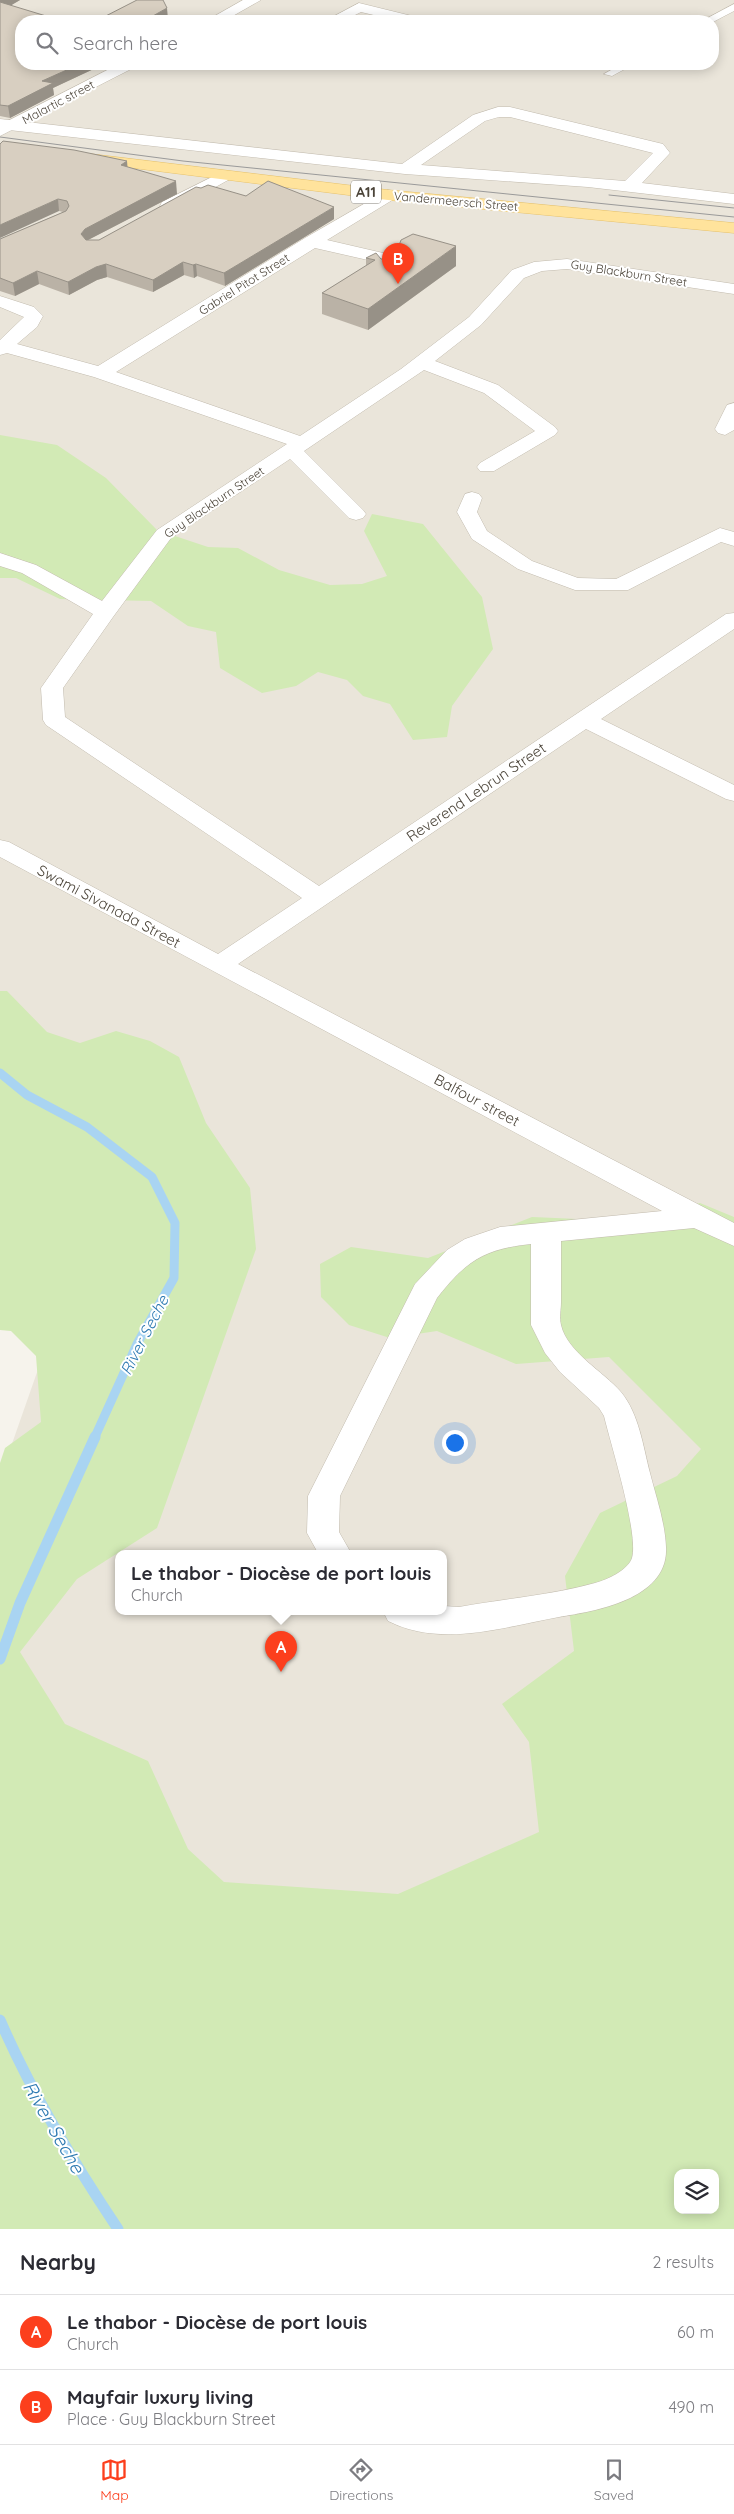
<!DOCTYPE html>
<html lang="en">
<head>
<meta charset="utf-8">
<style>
	body { margin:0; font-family:Quicksand,sans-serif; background:#f7f7f7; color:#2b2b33 }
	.controls { position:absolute; right:15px; bottom:15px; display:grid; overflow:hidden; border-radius:10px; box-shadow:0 2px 12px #0003 }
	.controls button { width:45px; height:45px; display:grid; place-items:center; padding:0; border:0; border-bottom:1px solid #e1e1e2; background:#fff; color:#2b2b33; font:25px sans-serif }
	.you { position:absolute; left:454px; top:1442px; width:18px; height:18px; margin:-12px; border:4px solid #fff; border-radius:50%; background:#1a73e8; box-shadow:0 0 0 8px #1a73e833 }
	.badge { display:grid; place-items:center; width:32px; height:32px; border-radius:50%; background:#fc3f1d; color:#fff; font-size:16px; font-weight:700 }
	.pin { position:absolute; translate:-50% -41px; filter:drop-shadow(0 1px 2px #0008) }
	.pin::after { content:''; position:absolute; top:26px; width:18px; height:15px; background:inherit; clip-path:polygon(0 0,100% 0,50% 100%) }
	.popup { position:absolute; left:115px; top:1550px; width:332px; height:65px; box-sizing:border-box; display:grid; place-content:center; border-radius:10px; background:#fff; filter:drop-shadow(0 1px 4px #0005); font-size:16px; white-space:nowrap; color:#7c7c81 }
	.popup b { font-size:19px; color:#2b2b33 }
	.popup::after { content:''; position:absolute; left:50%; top:100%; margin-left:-10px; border:10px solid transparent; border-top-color:#fff }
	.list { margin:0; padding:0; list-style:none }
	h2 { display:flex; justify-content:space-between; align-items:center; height:65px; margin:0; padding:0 20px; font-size:21px }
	h2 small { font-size:16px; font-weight:400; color:#7c7c81 }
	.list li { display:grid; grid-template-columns:32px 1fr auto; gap:15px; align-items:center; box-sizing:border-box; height:75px; padding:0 20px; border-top:1px solid #e1e1e2 }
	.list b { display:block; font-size:19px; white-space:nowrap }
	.list p { margin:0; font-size:16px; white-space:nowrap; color:#7c7c81 }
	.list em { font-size:16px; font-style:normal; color:#7c7c81 }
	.icon { flex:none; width:28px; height:28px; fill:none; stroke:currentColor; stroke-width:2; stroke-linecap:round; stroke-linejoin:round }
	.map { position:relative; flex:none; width:734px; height:2229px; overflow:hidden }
	.search { position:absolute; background:#fff; box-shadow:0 2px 12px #0003; left:15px; right:15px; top:15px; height:55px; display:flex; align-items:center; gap:12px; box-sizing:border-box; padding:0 18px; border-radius:20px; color:#7c7c81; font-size:19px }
	.sheet { height:215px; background:#fff }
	nav { display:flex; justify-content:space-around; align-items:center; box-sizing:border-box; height:70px; border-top:1px solid #e1e1e2; background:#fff; font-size:14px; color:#7c7c81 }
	nav a { display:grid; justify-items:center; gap:2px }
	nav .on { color:#fc3f1d }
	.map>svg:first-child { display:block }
</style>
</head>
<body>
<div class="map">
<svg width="734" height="2229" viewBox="0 0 734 2229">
	<rect width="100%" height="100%" fill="#f6f3ec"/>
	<!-- residential -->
	<path fill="#eae5da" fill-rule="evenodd" d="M0 0H734V2064L0 1926V1478L111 1161 0 1123ZM21 21H713V64H21ZM119 1553H444V1611H119Z"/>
	<!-- green -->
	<g fill="#d2eab5" fill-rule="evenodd">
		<polygon points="0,435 57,445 106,478 157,530 208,547 238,548 279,570 330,585 362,584 387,576 364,531 372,514 423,524 482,597 493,649 452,706 447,737 413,740 390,704 363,696 347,680 318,672 296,686 262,693 220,668 216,632 188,626 151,601 60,599 16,578 0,578"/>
		<path d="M0 991H7L47 1032 80 1043 116 1031 150 1041 179 1057 206 1123 250 1188 256 1249 157 1528 77 1579 20 1652 65 1724 148 1761 188 1849 224 1882 398 1894 539 1832 529 1742 502 1704 574 1651 565 1576 600 1513 677 1476 701 1449 609 1357 516 1364 437 1331 390 1338 349 1325 321 1297 320 1264 351 1247 428 1258 532 1217 624 1221 700 1203 734 1217V2229H0V1463L5 1448 41 1422 36 1356 11 1331 0 1330ZM678 2173H715V2210H678Z"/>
	</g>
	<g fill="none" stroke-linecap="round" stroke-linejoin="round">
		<!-- stream-far1 -->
		<polyline stroke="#a9d4f2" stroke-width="9" points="0,1073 27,1095 87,1127 152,1177 175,1223 174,1278 137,1344 94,1439"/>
		<!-- stream -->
		<g stroke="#a9d4f2" stroke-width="11">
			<polyline points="0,1659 20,1603 95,1437"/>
			<path d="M0 2020C32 2094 73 2162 118 2229"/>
		</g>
		<defs>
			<g id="service">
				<polygon points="734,4 734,11 713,22 702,21"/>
				<polygon points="622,64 634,64 612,76 604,74"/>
			</g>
			<g id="minor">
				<polygon points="359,3 420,18 422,21 399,21 361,12 343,21 325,21"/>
				<polygon points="565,64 583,64 575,69 568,67"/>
				<path d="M498 107H510L663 144 670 153 642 183 734 194V204L588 187 405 174 0 129V119L402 164 473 115ZM499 117H510L653 153 625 181 421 165 485 121Z"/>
				<polygon points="224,171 230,173 232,176 230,179 174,210 162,210 160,206 162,202"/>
				<path d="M388 190 394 191 396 195 394 199 327 240 396 256 399 260 393 278H381L378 274 381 263 315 248 116 372 300 436 401 369 469 317 512 270 534 262 567 259 734 284V294L567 269 542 271 524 278 481 325 435 361 498 385 555 427 558 431 555 435 494 471H480L477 467 480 463 535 431 484 393 424 370 304 451 363 510 366 514 363 518 356 520 349 518 290 459 171 538 113 617 63 688 65 717 319 886 726 614 734 613V629L601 719 734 785V801L726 799 586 729 238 964 734 1223V1246L694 1228 561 1241C561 1262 561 1282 561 1302 561 1309 559 1318 561 1325 567 1352 604 1372 621 1392 639 1414 643 1446 650 1473 656 1497 665 1522 666 1547 669 1599 596 1611 559 1617 504 1627 441 1648 388 1621L383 1611H444V1606L459 1607C503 1599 552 1595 595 1583 607 1580 628 1570 632 1558 639 1534 611 1445 604 1416L599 1408 560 1372 545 1353 531 1325V1244C484 1249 466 1261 437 1298L340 1496 339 1532 351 1553H318L307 1533 308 1496 415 1284 447 1250 465 1239 500 1227 662 1211 0 857V840L9 842 218 954 302 898 46 725 43 720 41 688 93 614 22 573 0 566V553L36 565 102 601 157 530 287 444 94 377 7 353 0 355V340L24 317 0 307V296L34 307 43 316 37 327 17 344 98 366 305 238Z"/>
				<polygon points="734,403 734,430 725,435 718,433 715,429 727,405"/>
				<polygon points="472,492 479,494 482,498 477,512 487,531 532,561 578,578 616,579 720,528 734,532 734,546 721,542 628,590 575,590 518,569 472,539 457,512 465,494"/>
			</g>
			<g id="tertiary">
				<polygon points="243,0 261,0 224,21 206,21"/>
				<polygon points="119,64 138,64 135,67 0,136 0,125"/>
			</g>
			<polygon id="primary" points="91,154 388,190 734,223 734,233 388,200 85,162 83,159 85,156"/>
		</defs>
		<!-- service casing -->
		<use href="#service" stroke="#c2bbae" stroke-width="1"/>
		<!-- minor casing -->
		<use href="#minor" stroke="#c2bbae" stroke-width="1"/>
		<!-- tertiary casing -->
		<use href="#tertiary" stroke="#c2bbae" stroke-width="1"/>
		<!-- primary casing -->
		<use href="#primary" stroke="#e6c16a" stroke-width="1"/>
		<!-- service -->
		<use href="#service" fill="#fff" fill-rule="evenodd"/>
		<!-- minor -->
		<use href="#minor" fill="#fff" fill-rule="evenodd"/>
		<!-- tertiary -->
		<use href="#tertiary" fill="#fff" fill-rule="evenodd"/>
		<!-- primary -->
		<use href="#primary" fill="#ffe39c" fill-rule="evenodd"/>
		<!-- tram -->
		<g stroke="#9a9a9a" stroke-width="1">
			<polyline points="0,137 183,161 734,217"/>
			<polyline points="609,195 734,208"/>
		</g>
	</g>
	<!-- wall -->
	<g fill="#bab2a6">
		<polygon points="0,0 20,0 11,5 21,64 100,64 100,66 53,88 54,95 10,118 0,116"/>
		<polygon points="0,144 127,161 127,167 177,194 88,240 99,240 201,188 246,196 334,219 225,286 197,276 194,278 184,275 153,292 107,277 97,280 69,295 39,284 15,296 0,291 0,239 63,212 59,211"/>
		<polygon points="366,258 456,266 368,330 322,314 322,293 366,266"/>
	</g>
	<!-- shaded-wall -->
	<g fill="#979187">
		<polygon points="0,0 20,0 0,12"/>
		<polygon points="167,8 168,19 164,21 144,21"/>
		<polygon points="80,64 100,64 100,66 53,88 54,95 10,118 8,106 42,81"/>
		<polygon points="127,161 128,173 121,165"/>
		<polygon points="176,181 177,194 86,241 81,234 85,229"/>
		<polygon points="58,199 59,211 0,238 0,225"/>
		<polygon points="334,207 334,219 225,286 224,273"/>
		<polygon points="456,246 456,266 368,330 368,309"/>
		<polygon points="183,262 184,275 153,292 153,280"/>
		<polygon points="106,264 107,277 97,280 69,295 68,282 96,267"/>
		<polygon points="196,264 197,276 194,278 193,265"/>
		<polygon points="37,271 39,284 15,296 13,283"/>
	</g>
	<!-- building -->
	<g fill="#d8cfc1" stroke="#979187">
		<polygon points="137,0 163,0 167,8 144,21 96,21"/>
		<polygon points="0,2 56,19 72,21 21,21 21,64 80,64 42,81 53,83 8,106 0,105"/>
		<polygon points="3,141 74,150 127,161 121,165 176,181 85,229 81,234 86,240 99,240 196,187 201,188 208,185 246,196 268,181 334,207 224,273 196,264 193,265 183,262 153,280 106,264 96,267 68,282 37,271 13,283 0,278 0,239 66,211 69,206 67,201 58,199 0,225 0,144"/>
		<polygon points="413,234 456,246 368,309 322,293 375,260 366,258 376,253 381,259 394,259 401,240"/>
	</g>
	<g text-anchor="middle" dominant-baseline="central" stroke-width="4" stroke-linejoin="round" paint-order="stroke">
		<!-- far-street labels -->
		<g font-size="12" fill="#4b4439" stroke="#fff">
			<text transform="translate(58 102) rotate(-28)">Malartic street</text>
			<text transform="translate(456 201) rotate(5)">Vandermeersch Street</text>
			<text transform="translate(629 273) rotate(9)">Guy Blackburn Street</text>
			<text transform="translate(244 284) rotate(-32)">Gabriel Pitot Street</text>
			<text transform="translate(214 502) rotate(-34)">Guy Blackburn Street</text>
		</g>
		<!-- shield labels -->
		<rect fill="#fff" stroke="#817c74" stroke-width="1" x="351" y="180.5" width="30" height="23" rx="4"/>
		<g font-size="14" font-weight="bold" fill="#4b4439">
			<text x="366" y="192">A11</text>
		</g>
		<!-- street labels -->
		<g font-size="15" fill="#4b4439" stroke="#fff">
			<text transform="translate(476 792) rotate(-34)">Reverend Lebrun Street</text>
			<text transform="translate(109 906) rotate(28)">Swami Sivanada Street</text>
			<text transform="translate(477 1100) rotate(28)">Balfour street</text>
		</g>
		<!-- water labels -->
		<g font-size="16" font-style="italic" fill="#2e7ab2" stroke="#fff">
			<text transform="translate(144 1335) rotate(-63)">River Seche</text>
		</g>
		<!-- near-water labels -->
		<g font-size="19" font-style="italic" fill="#2e7ab2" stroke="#fff">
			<text transform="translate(54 2127) rotate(60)">River Seche</text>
		</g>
	</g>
</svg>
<div class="controls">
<button><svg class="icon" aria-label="layers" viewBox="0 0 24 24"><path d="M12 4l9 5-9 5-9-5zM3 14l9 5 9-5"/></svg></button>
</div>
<div class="you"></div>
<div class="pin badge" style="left:281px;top:1672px">A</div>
<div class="popup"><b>Le thabor - Diocèse de port louis</b>Church</div>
<div class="pin badge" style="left:398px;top:284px">B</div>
<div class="search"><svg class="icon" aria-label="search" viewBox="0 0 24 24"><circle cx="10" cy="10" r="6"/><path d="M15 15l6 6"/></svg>Search here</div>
</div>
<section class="sheet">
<h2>Nearby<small>2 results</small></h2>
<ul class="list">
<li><span class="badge">A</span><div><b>Le thabor - Diocèse de port louis</b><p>Church</p></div><em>60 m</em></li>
<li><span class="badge">B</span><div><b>Mayfair luxury living</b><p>Place · Guy Blackburn Street</p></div><em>490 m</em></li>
</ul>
</section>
<nav>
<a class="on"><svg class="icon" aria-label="map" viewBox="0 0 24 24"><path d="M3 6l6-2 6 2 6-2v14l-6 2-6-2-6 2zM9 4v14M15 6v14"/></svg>Map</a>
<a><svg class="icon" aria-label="directions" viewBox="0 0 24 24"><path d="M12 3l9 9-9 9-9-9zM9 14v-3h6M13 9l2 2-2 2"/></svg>Directions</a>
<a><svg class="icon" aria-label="saved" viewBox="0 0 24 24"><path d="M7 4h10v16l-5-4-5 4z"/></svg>Saved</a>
</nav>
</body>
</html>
